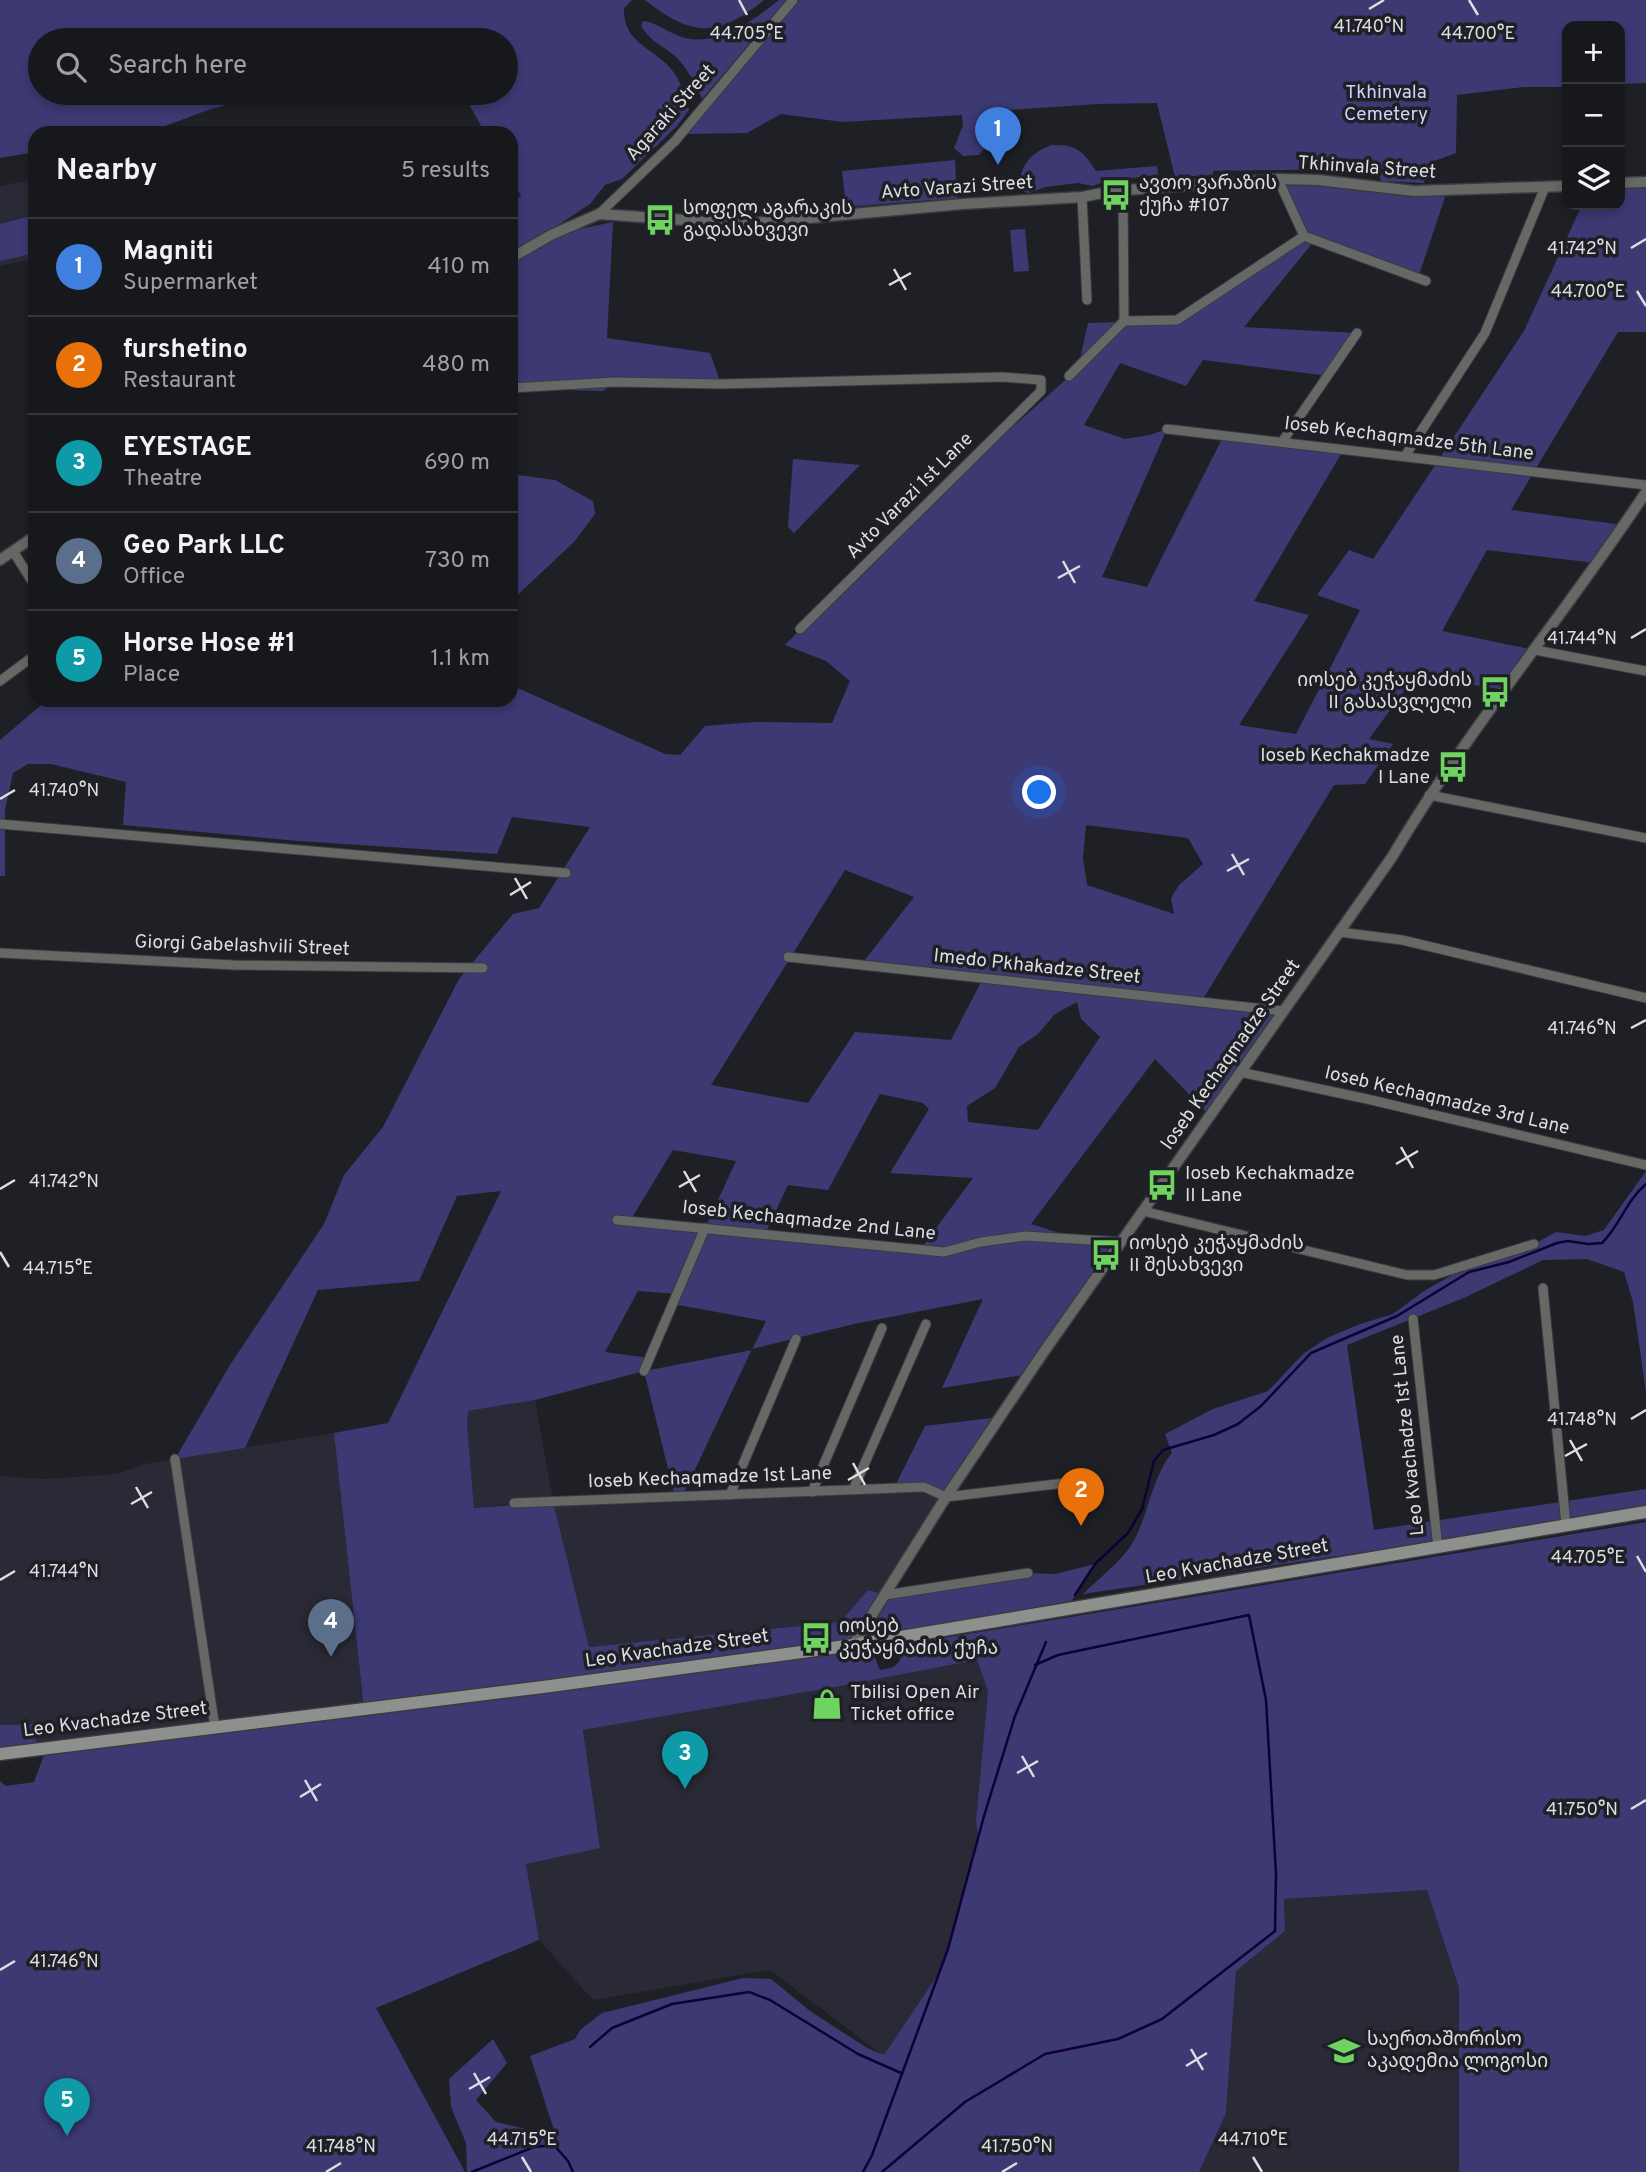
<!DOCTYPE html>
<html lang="en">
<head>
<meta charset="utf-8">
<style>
	body { margin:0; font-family:Overpass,"Noto Sans Georgian",sans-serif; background:#242529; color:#f1f3f6 }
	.controls { position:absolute; right:21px; top:21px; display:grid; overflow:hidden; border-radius:14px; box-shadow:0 4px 10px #0003 }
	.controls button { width:63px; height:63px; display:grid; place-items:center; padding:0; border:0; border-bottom:2px solid #36373b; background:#17181c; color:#f1f3f6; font:35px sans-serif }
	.you { position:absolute; left:1040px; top:793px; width:24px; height:24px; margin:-18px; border:5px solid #fff; border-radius:50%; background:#1a73e8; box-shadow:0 0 0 10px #1a73e833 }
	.badge { display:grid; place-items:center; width:46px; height:46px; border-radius:50%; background:#ea580c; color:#fff; font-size:23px; font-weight:700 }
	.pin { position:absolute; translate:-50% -58px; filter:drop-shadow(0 2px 4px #0008) }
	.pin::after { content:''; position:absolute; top:37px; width:24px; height:21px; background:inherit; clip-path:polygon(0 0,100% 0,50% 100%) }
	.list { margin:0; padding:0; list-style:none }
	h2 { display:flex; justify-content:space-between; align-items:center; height:91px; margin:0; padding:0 28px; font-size:30px }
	h2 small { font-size:23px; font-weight:400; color:#9ea0a3 }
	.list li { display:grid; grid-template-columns:46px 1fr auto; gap:21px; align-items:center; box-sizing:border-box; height:98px; padding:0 28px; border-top:2px solid #36373b }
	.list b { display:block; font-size:26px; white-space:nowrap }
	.list p { margin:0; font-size:23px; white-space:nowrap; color:#9ea0a3 }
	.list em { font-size:23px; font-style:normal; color:#9ea0a3 }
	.icon { flex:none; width:38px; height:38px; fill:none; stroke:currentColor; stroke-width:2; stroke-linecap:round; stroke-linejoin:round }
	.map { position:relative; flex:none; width:1646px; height:2172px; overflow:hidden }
	.search { position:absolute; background:#17181c; box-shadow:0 4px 10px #0003; left:28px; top:28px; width:490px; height:77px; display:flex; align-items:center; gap:18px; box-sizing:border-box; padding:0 24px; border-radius:38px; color:#9ea0a3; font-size:26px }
	.panel { position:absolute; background:#17181c; box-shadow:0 4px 10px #0003; left:28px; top:126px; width:490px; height:581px; border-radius:21px }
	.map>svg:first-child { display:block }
</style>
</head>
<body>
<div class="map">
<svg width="1646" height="2172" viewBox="0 0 1646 2172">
	<rect width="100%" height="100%" fill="#1f2026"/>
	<!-- built -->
	<g fill="#292a35">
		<polygon points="35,179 35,258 0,266 0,186"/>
		<polygon points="535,1400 553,1501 924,1487 946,1497 885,1595 868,1590 840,1622 589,1647 553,1502 514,1503 474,1508 467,1424 468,1411"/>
		<polygon points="334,1433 364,1709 36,1749 35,1724 0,1725 0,1476 44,1479 117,1474 145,1464"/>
		<polygon points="977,1660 988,1691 976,1820 978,1835 948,1949 939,1974 884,2056 770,1970 593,2000 539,1940 526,1864 600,1847 583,1730 835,1687"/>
		<polygon points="1427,1890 1459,1988 1459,2172 1199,2172 1226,2113 1236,1970 1285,1931 1284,1899"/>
	</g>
	<!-- green -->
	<g fill="#3d3973" fill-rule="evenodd">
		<path d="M0 0H632L624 8C622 45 658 48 675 74 682 85 685 98 689 110L677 126 622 179 605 185 590 204 549 231 511 251V202L521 196 511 179V133H485L463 93H506V40H40V93H274L211 109 146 133H35V152L0 158Z"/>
		<path d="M645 0H764C717 38 692 37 645 0Z"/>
		<path d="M779 0H787L702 99C695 84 688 68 675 56 661 44 653 44 641 26L643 21 649 22C663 27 676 37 690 39 723 43 754 20 779 0Z"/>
		<polygon points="799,0 1646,0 1646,83 1620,84 1620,26 1567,26 1567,87 1524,87 1457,95 1456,153 1429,163 1424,183 1381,181 1380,177 1345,169 1213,171 1213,175 1175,177 1157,103 1098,104 1008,110 991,148 986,146 979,155 963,156 954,148 963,125 962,115 843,122 781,114 747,133 687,134 729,81"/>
		<path d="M1052 145C1077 145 1082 150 1096 171L1157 166 1158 175 1106 181 1093 186 1078 183 1045 187 1029 193 1021 191C1016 169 1031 152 1052 145Z"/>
		<polygon points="955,160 957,198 846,207 842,171"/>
		<path d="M1278 179 1447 191 1418 278 1315 240 1244 327 1357 333 1328 376 1203 360 1186 386 1120 363 1084 425 1125 439 1150 435 1167 429 1102 577 1147 587 1224 435 1344 449 1254 601 1309 615 1239 725 1296 734 1360 610 1317 595 1349 550 1373 559 1524 331 1582 205H1620V184L1646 183V332H1618L1511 510 1623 525 1595 563 1487 550 1442 631 1535 650 1506 690 1415 676 1369 739 1393 744 1365 784 1334 785 1203 999 1283 1011 1210 1116 1155 1059 1031 1224 1115 1251 1029 1374 942 1388 983 1299 854 1324 752 1349 682 1497H675L644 1371 535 1400 468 1411 467 1424 474 1508 553 1502 589 1647 840 1622 868 1590 885 1595 1028 1573 1055 1574 1095 1564 1065 1611 364 1709 334 1433 388 1423 501 1191 457 1196 419 1281 318 1290 245 1448 175 1459 230 1365 324 1224 344 1175 383 1127 459 979 513 914 539 908 590 827 512 817 497 854 299 841 123 825 126 782 51 764H28L13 773 5 810V876H0V740L47 700H511V685L665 754 680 755 705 726 754 722 832 723 850 681 826 661 785 645C876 549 974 461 1072 374L1079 364 1088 323 1177 320 1303 236ZM1086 825 1188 838 1203 864 1179 885 1171 898 1174 914 1087 885 1083 858ZM845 870 914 897 857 970 981 982 951 1040 855 1032 808 1103 711 1085ZM1077 1002 1081 1019 1100 1037 1038 1130 968 1122 967 1106 995 1088 1019 1047 1038 1034 1055 1014ZM880 1094 923 1103 929 1109 890 1173 973 1178 920 1250 765 1234 788 1185 828 1190ZM673 1150 736 1161 705 1228 630 1221ZM638 1291 676 1294 673 1304 766 1321 752 1350 645 1371 649 1358 605 1352Z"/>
		<polygon points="27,217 29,221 35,219 35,253 0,261 0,224"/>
		<polygon points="613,222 607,338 710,353 721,384 615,382 603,391 561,390 511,393 511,258 551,235"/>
		<polygon points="1025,229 1029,271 1014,272 1010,230"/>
		<polygon points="793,459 860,465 794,533 788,527"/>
		<polygon points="511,474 555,480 593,501 595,514 574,542 511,601"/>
		<path d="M1646 1171V1392L1633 1302 1624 1272 1587 1259 1543 1260 1466 1297 1347 1345 1374 1530 1646 1489V1508L1564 1522 1083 1594C1097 1580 1119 1563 1130 1547 1149 1518 1150 1480 1172 1453L1165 1434 1213 1409 1268 1391 1303 1354 1327 1338 1360 1324 1393 1314 1424 1291 1466 1267 1534 1244 1556 1232 1585 1236 1604 1230Z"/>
		<polygon points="1000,1417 946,1497 924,1487 894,1488 925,1426"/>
		<path d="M1646 1522V2172H1459V1988L1427 1890 1284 1899 1285 1931 1236 1971 1226 2113 1199 2172H467L466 2143 451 2107 449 2079 493 2039 507 2063 476 2100 496 2122 556 2136 530 2056 575 2039 580 2030 602 2013 743 1978 771 1979 810 2011 867 2048 884 2055 939 1973 948 1949 978 1835 976 1820 988 1691 977 1660 835 1687 583 1730 600 1848 526 1864 539 1940 376 2008 465 2172H0V1781L6 1786 34 1782 44 1755 703 1669 856 1651 875 1658 880 1670C909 1666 893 1656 913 1643Z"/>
		<polygon points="35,1724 36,1749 0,1754 0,1725"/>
	</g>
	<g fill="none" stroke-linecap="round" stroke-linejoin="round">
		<!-- stream -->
		<g stroke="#0f0037" stroke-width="2.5">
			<path d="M1075 1595 1095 1564 1128 1533 1142 1509 1154 1461 1163 1450 1214 1435 1238 1424 1261 1406 1311 1353 1397 1316 1469 1272 1509 1262 1557 1243 1568 1241 1588 1244 1602 1243C1620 1225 1626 1201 1646 1184"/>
			<polyline points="590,2047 612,2028 672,2004 749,1992 770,2000 858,2054 901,2073"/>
			<polyline points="472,2172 534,2147 554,2145 568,2161 573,2172"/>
			<polyline points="863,2172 872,2155 948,1949 984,1816 1015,1716 1046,1642"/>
			<polyline points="882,2172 965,2102 1045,2054 1118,2039 1162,2019 1275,1931 1276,1874 1266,1700 1249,1615 1058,1655 1035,1665"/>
		</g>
		<defs>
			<g id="minor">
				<polyline points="1278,179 1304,236 1426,281"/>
				<polyline points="1082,197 1087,300"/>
				<polyline points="599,214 675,141 793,0"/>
				<polyline points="1124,321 1177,320 1304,236"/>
				<polyline points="1069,376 1124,321 1123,191"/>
				<polyline points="511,388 615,382 721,384 1003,377 1041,380 1041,391 800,629"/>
				<polyline points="1167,429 1646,485"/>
				<polyline points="1282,442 1357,333"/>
				<polyline points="1405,456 1485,333 1545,187"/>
				<polyline points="13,551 35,586"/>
				<polyline points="1535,650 1646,671"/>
				<polyline points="0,681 35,655"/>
				<polyline points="1429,795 1646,838"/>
				<polyline points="0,824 566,873"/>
				<polyline points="1339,932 1402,940 1646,998"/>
				<polyline points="0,953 234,965 483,968"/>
				<polyline points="788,957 1283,1011"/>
				<polyline points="1240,1072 1367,1099 1646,1165"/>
				<polyline points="1143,1211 1407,1275 1434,1275 1534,1244"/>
				<polyline points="617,1220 944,1252 981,1242 1025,1236 1121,1242"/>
				<polyline points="1543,1288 1566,1525"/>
				<polyline points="1413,1319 1438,1548"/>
				<polyline points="644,1371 705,1228"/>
				<polyline points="175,1459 215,1728"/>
				<polyline points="853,1490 926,1324"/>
				<polyline points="812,1492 882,1328"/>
				<polyline points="730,1495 796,1339"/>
				<polyline points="514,1503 924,1487 946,1497 1082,1481"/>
				<polyline points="885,1595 1028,1573"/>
			</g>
			<g id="tertiary">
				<polyline points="1620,183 1646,182"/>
				<polyline points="511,258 551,235 599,214 742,224 963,204 1082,197 1112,191 1278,179 1318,180 1414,191 1567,186"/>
				<polyline points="0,560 35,536"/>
				<path d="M853 1645 946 1497 1043 1353 1392 857C1467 730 1564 616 1646 492"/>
			</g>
			<polyline id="secondary" points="0,1754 543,1687 853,1645 1646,1512"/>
		</defs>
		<!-- minor casing -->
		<use href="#minor" stroke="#3a3a40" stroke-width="11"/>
		<!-- tertiary casing -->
		<use href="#tertiary" stroke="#3a3a40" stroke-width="13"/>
		<!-- secondary casing -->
		<use href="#secondary" stroke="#3a3a40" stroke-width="15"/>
		<!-- minor -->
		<use href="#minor" stroke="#656865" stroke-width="9"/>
		<!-- tertiary -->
		<use href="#tertiary" stroke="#656865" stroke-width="10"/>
		<!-- secondary -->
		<use href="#secondary" stroke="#8d908c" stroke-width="12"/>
	</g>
	<!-- ticks -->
	<path fill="none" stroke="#dddde2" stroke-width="2.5" d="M739 0 747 15M1469 0 1478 15M1369 9 1384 0M1631 248 1646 239M894 269 906 290M889 285 911 273M1637 291 1646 306M1063 561 1075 583M1058 578 1080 566M1631 638 1646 629M0 799 15 790M1232 854 1244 875M1227 871 1249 859M515 878 527 899M510 895 531 882M1631 1028 1646 1020M1401 1147 1413 1168M1396 1164 1418 1151M684 1171 696 1192M679 1187 700 1175M0 1189 15 1180M0 1252 9 1267M1631 1419 1646 1410M1570 1440 1582 1461M1565 1456 1587 1444M853 1463 865 1485M848 1480 869 1468M136 1487 148 1508M131 1504 152 1492M1637 1556 1646 1572M0 1580 15 1571M1022 1756 1034 1777M1017 1773 1038 1761M305 1780 317 1801M300 1797 321 1784M1631 1809 1646 1800M0 1970 15 1961M1191 2049 1203 2070M1186 2066 1207 2053M474 2073 486 2094M469 2089 490 2077M522 2157 531 2172M1253 2157 1262 2172M326 2172 341 2163M1002 2172 1017 2163"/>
	<!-- icons -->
	<defs>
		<symbol id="bus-bare" viewBox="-9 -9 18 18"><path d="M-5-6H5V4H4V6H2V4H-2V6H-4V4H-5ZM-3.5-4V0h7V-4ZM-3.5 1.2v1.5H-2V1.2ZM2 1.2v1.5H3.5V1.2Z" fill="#6fd360" stroke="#1f2026" stroke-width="2.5" paint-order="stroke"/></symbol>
		<symbol id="shop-bare" viewBox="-9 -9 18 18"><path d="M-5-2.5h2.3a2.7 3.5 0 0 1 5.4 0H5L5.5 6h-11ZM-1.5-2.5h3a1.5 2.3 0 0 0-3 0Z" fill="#6fd360" stroke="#1f2026" stroke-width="2.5" paint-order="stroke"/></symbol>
		<symbol id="school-bare" viewBox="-9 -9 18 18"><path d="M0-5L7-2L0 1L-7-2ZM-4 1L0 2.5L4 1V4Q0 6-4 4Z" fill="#6fd360" stroke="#1f2026" stroke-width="2.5" paint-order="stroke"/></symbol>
	</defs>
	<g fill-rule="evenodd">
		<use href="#bus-bare" x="1094" y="173" width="44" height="44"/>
		<use href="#bus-bare" x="638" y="198" width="44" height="44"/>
		<use href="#bus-bare" x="1473" y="670" width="44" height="44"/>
		<use href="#bus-bare" x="1431" y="745" width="44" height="44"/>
		<use href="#bus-bare" x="1140" y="1163" width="44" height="44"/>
		<use href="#bus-bare" x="1084" y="1233" width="44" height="44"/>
		<use href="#bus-bare" x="794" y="1616" width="44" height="44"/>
		<use href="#shop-bare" x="805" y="1682" width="44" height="44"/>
		<use href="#school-bare" x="1322" y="2029" width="44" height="44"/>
	</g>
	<g text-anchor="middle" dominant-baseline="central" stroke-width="7" stroke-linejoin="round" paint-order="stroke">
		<!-- park labels -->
		<g font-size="19" fill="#cfd0fd" stroke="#1f2026">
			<text x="1386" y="93">Tkhinvala<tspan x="1386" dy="22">Cemetery</tspan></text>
		</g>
		<!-- street labels -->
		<g font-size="19" fill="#dddde2" stroke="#1f2026">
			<text transform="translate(671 113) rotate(-48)">Agaraki Street</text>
			<text transform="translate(1367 168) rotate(4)">Tkhinvala Street</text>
			<text transform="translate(957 188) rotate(-4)">Avto Varazi Street</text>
			<text transform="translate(1409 439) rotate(7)">Ioseb Kechaqmadze 5th Lane</text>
			<text transform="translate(910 496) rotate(-45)">Avto Varazi 1st Lane</text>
			<text transform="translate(242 946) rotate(2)">Giorgi Gabelashvili Street</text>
			<text transform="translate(1037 967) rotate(6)">Imedo Pkhakadze Street</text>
			<text transform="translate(1231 1055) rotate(-55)">Ioseb Kechaqmadze Street</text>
			<text transform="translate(1447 1101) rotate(13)">Ioseb Kechaqmadze 3rd Lane</text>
			<text transform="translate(809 1221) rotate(6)">Ioseb Kechaqmadze 2nd Lane</text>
			<text transform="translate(1408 1435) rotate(-96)">Leo Kvachadze 1st Lane</text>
			<text transform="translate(710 1478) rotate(-2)">Ioseb Kechaqmadze 1st Lane</text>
			<text transform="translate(1237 1562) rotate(-10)">Leo Kvachadze Street</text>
			<text transform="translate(677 1649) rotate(-8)">Leo Kvachadze Street</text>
			<text transform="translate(115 1720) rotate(-7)">Leo Kvachadze Street</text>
		</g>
		<!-- poi labels -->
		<g font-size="19" fill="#dddde2" stroke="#1f2026" text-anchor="start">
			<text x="1139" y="184">ავთო ვარაზის<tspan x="1139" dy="22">ქუჩა #107</tspan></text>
			<text x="683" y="209">სოფელ აგარაკის<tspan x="683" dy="22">გადასახვევი</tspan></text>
			<text x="1472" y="681" text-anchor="end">იოსებ კეჭაყმაძის<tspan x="1472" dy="22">II გასასვლელი</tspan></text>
			<text x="1430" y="756" text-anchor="end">Ioseb Kechakmadze<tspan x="1430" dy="22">I Lane</tspan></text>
			<text x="1185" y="1174">Ioseb Kechakmadze<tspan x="1185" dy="22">II Lane</tspan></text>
			<text x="1129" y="1244">იოსებ კეჭაყმაძის<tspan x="1129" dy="22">II შესახვევი</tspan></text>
			<text x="839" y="1627">იოსებ<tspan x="839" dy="22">კეჭაყმაძის ქუჩა</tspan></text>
			<text x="850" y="1693">Tbilisi Open Air<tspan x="850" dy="22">Ticket office</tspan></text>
			<text x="1367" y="2040">საერთაშორისო<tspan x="1367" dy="22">აკადემია ლოგოსი</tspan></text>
		</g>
	</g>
	<g font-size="18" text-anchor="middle" fill="#dddde2" stroke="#1f2026" stroke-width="7" stroke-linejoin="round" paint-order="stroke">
		<text x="1369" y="32">41.740°N</text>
		<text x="747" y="39">44.705°E</text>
		<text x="1478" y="39">44.700°E</text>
		<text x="1582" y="254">41.742°N</text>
		<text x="1588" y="297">44.700°E</text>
		<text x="1582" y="644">41.744°N</text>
		<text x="64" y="796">41.740°N</text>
		<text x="1582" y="1034">41.746°N</text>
		<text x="64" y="1187">41.742°N</text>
		<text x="58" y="1274">44.715°E</text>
		<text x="1582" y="1425">41.748°N</text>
		<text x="1588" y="1563">44.705°E</text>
		<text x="64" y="1577">41.744°N</text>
		<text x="1582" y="1815">41.750°N</text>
		<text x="64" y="1967">41.746°N</text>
		<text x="522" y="2145">44.715°E</text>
		<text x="1253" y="2145">44.710°E</text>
		<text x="341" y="2152">41.748°N</text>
		<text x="1017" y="2152">41.750°N</text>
	</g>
</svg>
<div class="controls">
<button>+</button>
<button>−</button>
<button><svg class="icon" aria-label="layers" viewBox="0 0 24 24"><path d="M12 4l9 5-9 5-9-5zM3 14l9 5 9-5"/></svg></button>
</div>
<div class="you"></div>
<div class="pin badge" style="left:998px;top:165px;background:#3f7fe0">1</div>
<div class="pin badge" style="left:1081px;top:1526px;background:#e8710a">2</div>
<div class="pin badge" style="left:685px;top:1789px;background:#0f9aa8">3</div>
<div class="pin badge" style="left:331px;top:1657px;background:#5c6f8a">4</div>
<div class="pin badge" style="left:67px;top:2136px;background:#0f9aa8">5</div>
<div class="search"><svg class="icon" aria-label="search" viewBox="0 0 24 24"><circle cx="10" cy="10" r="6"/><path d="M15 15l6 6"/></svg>Search here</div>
<section class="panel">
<h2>Nearby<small>5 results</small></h2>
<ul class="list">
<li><span class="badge" style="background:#3f7fe0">1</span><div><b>Magniti</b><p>Supermarket</p></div><em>410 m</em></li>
<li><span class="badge" style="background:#e8710a">2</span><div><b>furshetino</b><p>Restaurant</p></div><em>480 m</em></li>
<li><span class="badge" style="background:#0f9aa8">3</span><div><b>EYESTAGE</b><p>Theatre</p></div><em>690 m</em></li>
<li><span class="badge" style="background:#5c6f8a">4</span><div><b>Geo Park LLC</b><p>Office</p></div><em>730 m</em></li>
<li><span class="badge" style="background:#0f9aa8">5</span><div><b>Horse Hose #1</b><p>Place</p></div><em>1.1 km</em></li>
</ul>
</section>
</div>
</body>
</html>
